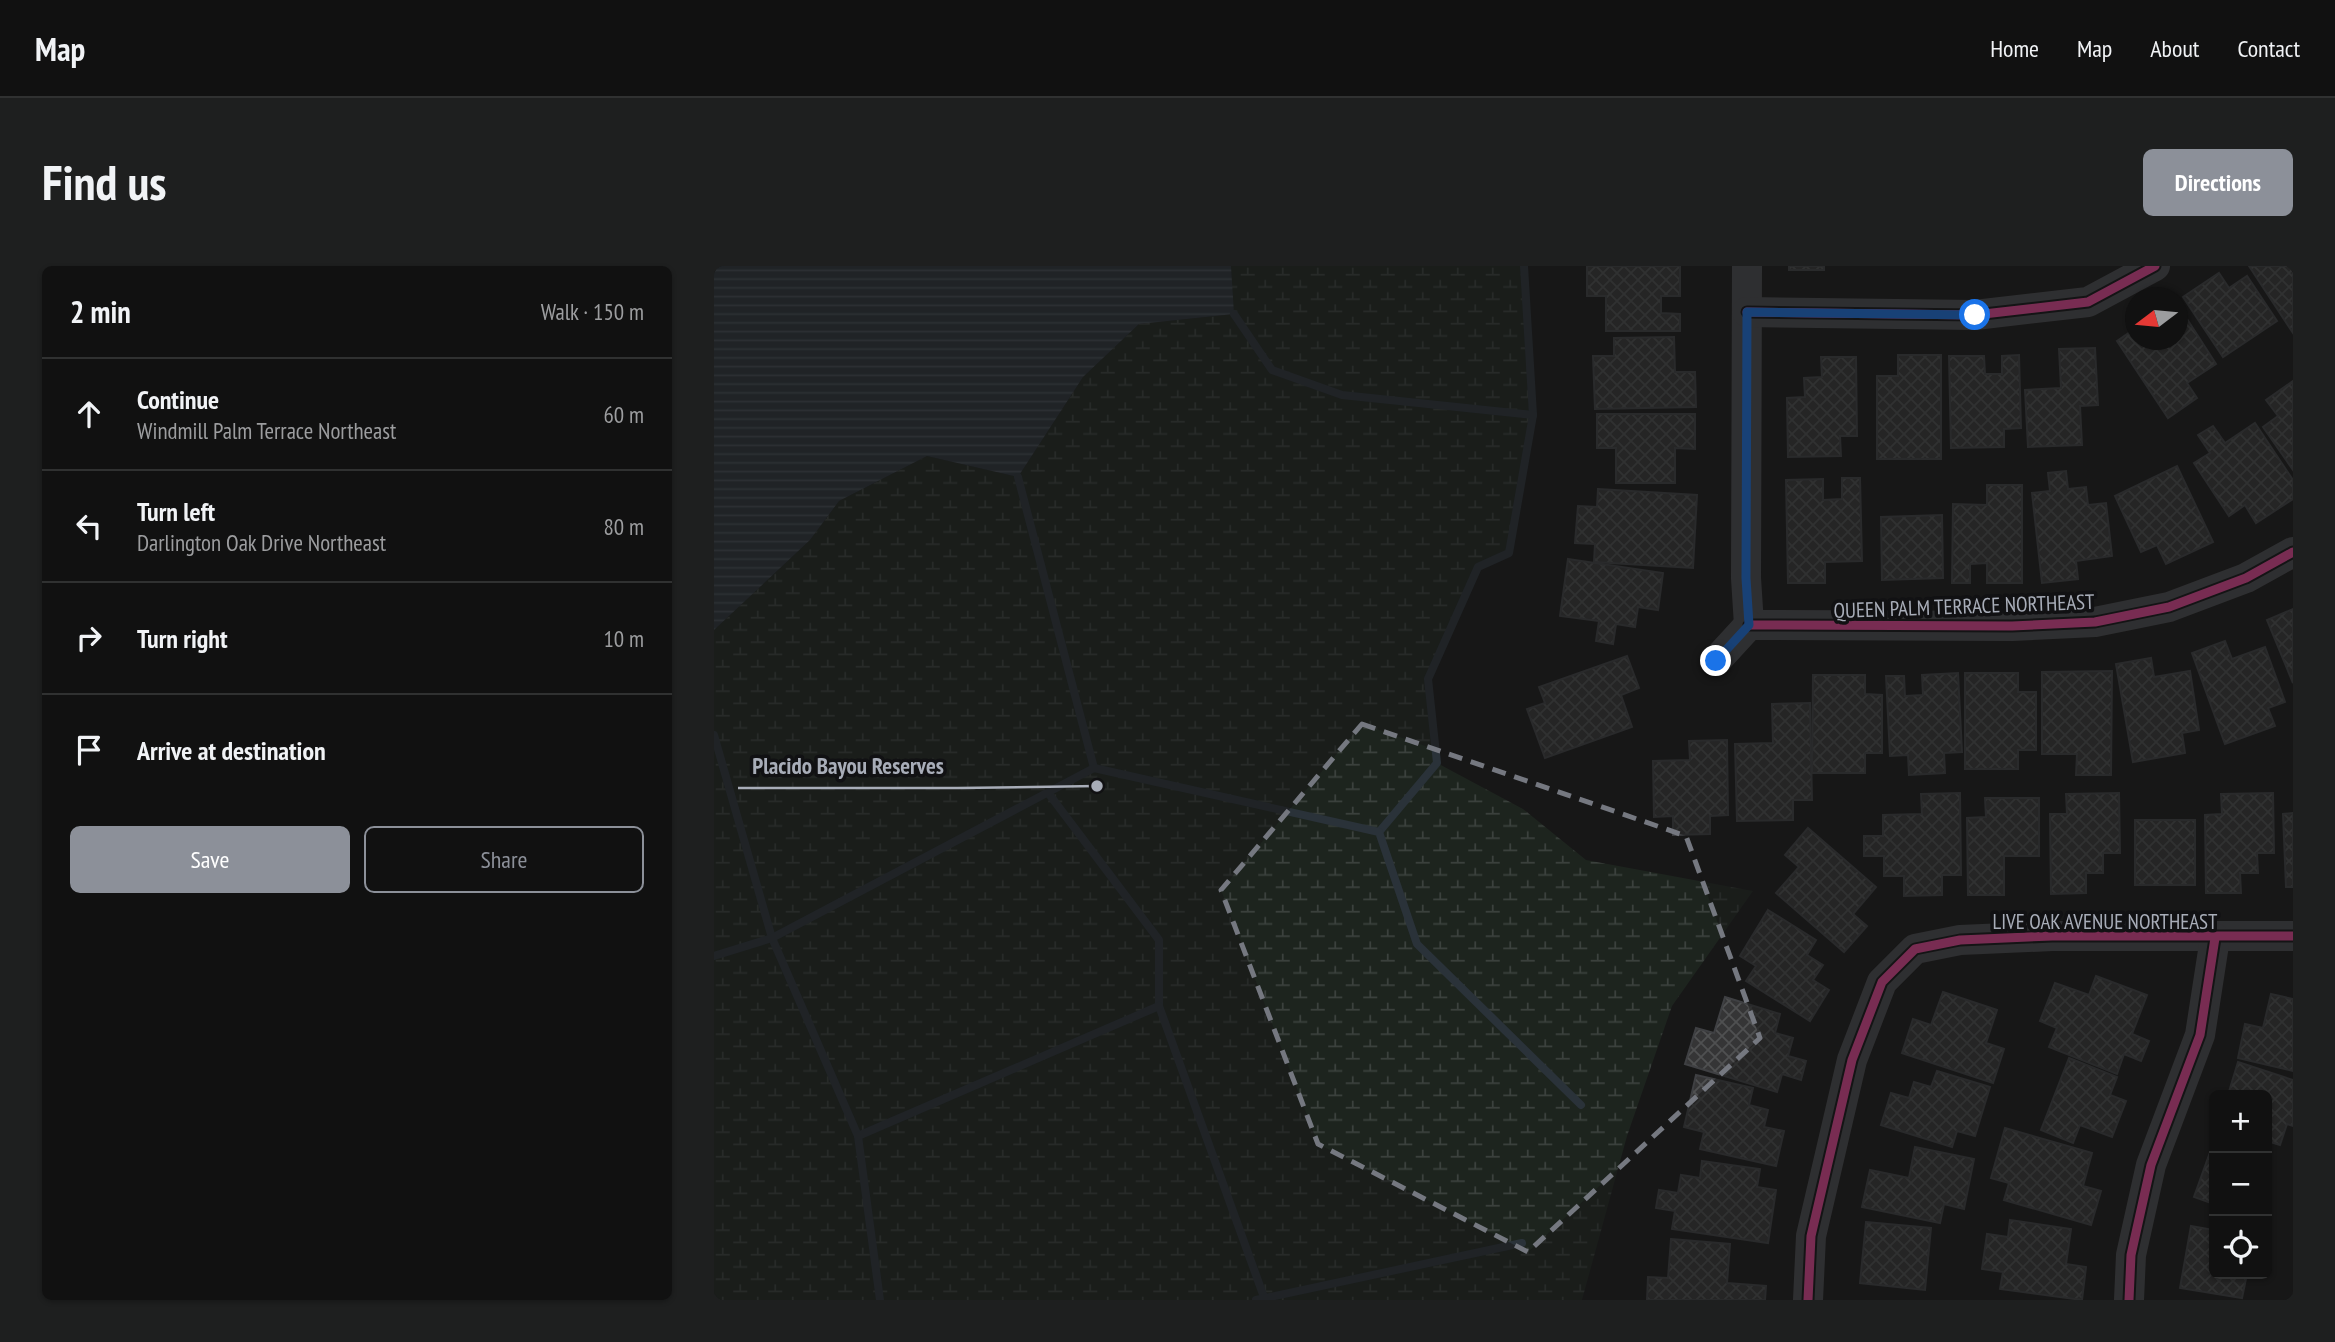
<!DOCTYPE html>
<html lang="en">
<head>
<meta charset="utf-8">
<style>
	body { margin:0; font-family:"PT Sans Narrow",sans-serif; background:#1e1f1f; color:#f1f3f6 }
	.controls { position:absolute; right:21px; bottom:21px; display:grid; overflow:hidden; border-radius:10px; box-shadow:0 2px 5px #0004 }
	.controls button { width:63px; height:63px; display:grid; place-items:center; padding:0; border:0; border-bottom:2px solid #303131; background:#111; color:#f1f3f6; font:35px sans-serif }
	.compass { position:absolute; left:1411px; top:21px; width:63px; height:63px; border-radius:50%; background:#111; box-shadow:0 2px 5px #0004; rotate:254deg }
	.stop { position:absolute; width:21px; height:21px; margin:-16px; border:5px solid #1a73e8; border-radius:50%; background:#fff }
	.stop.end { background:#1a73e8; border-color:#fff; box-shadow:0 2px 7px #0008 }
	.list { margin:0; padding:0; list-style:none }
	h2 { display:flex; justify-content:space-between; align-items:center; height:91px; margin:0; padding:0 28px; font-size:30px }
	h2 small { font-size:23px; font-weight:400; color:#9c9d9f }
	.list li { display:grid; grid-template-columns:46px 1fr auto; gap:21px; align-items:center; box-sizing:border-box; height:112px; padding:0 28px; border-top:2px solid #303131 }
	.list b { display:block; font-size:26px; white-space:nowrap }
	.list p { margin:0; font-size:23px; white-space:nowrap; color:#9c9d9f }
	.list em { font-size:23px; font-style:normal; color:#9c9d9f }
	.actions { display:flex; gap:14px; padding:21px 28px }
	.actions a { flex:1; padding:16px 0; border:2px solid #8c9099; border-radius:10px; text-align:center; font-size:24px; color:#8c9099 }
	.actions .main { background:#8c9099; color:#fff }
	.icon { flex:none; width:38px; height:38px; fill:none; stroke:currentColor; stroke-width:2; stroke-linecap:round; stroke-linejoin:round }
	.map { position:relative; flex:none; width:1579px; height:1034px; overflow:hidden; border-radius:10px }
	header { display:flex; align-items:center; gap:42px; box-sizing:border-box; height:98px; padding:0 35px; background:#111; border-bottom:2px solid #303131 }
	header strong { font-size:33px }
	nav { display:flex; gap:38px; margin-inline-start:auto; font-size:24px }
	.intro { display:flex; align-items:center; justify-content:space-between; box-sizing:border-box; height:168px; padding:0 42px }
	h1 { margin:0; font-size:49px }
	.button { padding:18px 32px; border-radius:10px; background:#8c9099; color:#fff; font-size:24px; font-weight:700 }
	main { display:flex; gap:42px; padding:0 42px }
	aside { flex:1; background:#111; border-radius:10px; box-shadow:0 2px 5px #0004 }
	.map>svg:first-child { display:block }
</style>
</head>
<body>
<header>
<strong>Map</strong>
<nav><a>Home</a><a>Map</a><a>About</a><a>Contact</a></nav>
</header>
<div class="intro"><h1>Find us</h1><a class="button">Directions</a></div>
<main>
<aside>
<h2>2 min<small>Walk · 150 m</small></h2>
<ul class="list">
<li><svg class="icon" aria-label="ahead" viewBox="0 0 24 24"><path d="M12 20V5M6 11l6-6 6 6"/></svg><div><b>Continue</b><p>Windmill Palm Terrace Northeast</p></div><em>60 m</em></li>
<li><svg class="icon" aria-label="left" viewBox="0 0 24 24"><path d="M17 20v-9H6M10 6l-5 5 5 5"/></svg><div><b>Turn left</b><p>Darlington Oak Drive Northeast</p></div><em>80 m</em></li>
<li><svg class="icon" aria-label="right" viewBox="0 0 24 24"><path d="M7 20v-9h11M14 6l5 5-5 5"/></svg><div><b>Turn right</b></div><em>10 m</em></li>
<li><svg class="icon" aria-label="arrive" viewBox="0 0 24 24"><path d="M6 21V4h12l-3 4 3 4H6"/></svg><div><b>Arrive at destination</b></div></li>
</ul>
<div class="actions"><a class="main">Save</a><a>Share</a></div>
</aside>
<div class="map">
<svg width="1579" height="1034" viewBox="0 0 1579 1034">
	<defs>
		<pattern id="wetland-marsh" width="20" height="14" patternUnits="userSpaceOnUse" patternTransform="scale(1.75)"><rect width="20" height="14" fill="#1d241e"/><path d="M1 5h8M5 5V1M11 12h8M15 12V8" fill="none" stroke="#3b413d"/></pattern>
		<pattern id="water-rules" width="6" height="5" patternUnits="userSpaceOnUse" patternTransform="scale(1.75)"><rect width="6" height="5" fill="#2a3239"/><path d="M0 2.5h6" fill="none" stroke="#464d54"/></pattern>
		<pattern id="building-cross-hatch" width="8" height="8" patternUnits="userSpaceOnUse" patternTransform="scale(1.75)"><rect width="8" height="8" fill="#353536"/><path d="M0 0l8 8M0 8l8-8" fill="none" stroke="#4f5051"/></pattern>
	</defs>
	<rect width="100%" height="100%" fill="#171717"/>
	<!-- wetland -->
	<polygon fill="url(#wetland-marsh)" points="517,0 810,0 819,149 795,287 764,301 714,413 723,497 809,543 872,594 1039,625 958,740 913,870 868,1034 0,1034 0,364 96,274 125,235 213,190 304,211 369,111 425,58 519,48"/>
	<!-- water -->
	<polygon fill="url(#water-rules)" points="0,0 517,0 520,48 425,58 369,111 304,211 213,190 125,235 96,274 0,364"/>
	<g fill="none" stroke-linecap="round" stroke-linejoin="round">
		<!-- stream -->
		<g stroke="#2a3239" stroke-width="8">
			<polyline points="810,0 819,149"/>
			<polyline points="520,48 558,104 628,129 819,149 795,287 764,301 714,413 723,497 665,566"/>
			<polyline points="304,211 380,502"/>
			<polyline points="0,469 58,672 144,870 166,1034"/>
			<polyline points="335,528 445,674 445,740 551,1034"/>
			<polyline points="0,690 58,672 380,502 665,566 703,678 867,839"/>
			<polyline points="144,870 445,740"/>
			<polyline points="542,1034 808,977"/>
		</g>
	</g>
	<!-- building -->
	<g fill="url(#building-cross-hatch)" stroke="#3f4043" stroke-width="2">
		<polygon points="873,0 966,0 966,30 947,30 947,47 966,48 966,65 892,65 892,30 873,30"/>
		<rect x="1075" y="0" width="35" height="4"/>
		<polygon points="1535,0 1579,0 1579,67"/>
		<polygon points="1505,7 1515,22 1533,10 1563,55 1509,91 1469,31"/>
		<polygon points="1464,39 1502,98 1473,117 1483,132 1454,152 1403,75 1422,62 1422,74 1464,74"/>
		<polygon points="960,71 961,106 981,106 982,141 881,143 879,90 900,90 900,72"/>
		<polygon points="1381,82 1384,139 1366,140 1368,179 1314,181 1311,124 1347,122 1345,83"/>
		<polygon points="1184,89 1227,89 1227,193 1163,193 1163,110 1184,110"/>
		<polygon points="1305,89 1307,162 1290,163 1290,181 1237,182 1235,90 1270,90 1271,108 1288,108 1288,90"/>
		<polygon points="1107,91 1142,91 1143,170 1126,170 1127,190 1074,191 1073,132 1091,131 1090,112 1108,111"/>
		<polygon points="1579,115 1579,204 1549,161 1564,150 1552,134"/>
		<polygon points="883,148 981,148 981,183 961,182 961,217 902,217 902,182 883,182"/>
		<polygon points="1541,157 1579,214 1579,233 1542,257 1531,239 1515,250 1480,197 1496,187 1484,169 1499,160 1511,177"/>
		<polygon points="1463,200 1499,276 1452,298 1443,279 1427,286 1401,230"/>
		<polygon points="1352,205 1354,223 1372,221 1374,239 1392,237 1398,290 1362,295 1364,313 1328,317 1318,227 1336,225 1334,207"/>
		<polygon points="1128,212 1146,212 1148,295 1111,296 1111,317 1074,317 1072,214 1109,213 1109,234 1128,233"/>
		<polygon points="1273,219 1308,219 1308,317 1273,317 1273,297 1256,298 1256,317 1238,317 1239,238 1273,239"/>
		<polygon points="884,223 983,229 979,302 880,296 881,278 861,277 864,240 883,241"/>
		<polygon points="1228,249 1229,312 1168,314 1167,251"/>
		<polygon points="854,293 949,307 944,344 924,341 921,361 902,358 899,378 882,375 885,355 846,350"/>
		<polygon points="1579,343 1579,417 1553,354"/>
		<polygon points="1511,375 1518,393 1551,381 1571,436 1554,442 1561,460 1511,478 1478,387"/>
		<polygon points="913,390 925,422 907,429 918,461 831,492 813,443 831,437 825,421"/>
		<polygon points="1437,392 1440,411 1476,405 1485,464 1468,467 1471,487 1419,496 1402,398"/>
		<polygon points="1398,405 1397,509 1362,509 1363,488 1328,488 1328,406"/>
		<polygon points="1244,407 1248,486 1230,487 1231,507 1195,509 1194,489 1176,490 1172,410 1190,410 1191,430 1209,429 1208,409"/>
		<polygon points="1251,407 1304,407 1304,426 1322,426 1322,484 1304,484 1304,503 1251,503"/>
		<polygon points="1099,409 1151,409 1151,428 1168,429 1168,487 1151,487 1151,507 1098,507"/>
		<polygon points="1096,437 1098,534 1079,534 1079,554 1023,555 1021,478 1059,477 1058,438"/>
		<polygon points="1013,474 1014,549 996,550 996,568 959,569 959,550 940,551 939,495 976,494 975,475"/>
		<polygon points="1246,527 1247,609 1228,609 1228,629 1190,630 1190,610 1170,610 1170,590 1150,590 1150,570 1169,570 1169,549 1208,548 1207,528"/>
		<polygon points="1405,527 1406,587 1389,587 1389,607 1372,607 1372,627 1337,628 1336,548 1353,548 1352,528"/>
		<polygon points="1559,527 1560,587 1543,587 1544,607 1526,607 1527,627 1492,627 1491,549 1508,548 1507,528"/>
		<polygon points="1271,532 1325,532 1325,590 1290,590 1290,629 1254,629 1253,552 1272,551"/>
		<polygon points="1579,547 1579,621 1572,621 1569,548"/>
		<rect x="1421" y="554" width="60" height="65"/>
		<polygon points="1094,562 1162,621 1139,648 1153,660 1130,686 1062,627 1085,601 1071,589"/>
		<polygon points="1054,644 1102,674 1093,689 1109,699 1099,714 1115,724 1096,755 1032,715 1042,700 1026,690"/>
		<polygon points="1382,710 1433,729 1418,768 1435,775 1427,795 1410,788 1403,808 1335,781 1343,762 1326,755 1341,717 1375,729"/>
		<polygon points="1229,726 1283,744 1272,777 1290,783 1279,817 1188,787 1199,753 1217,759"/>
		<polygon points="1557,728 1579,733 1579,805 1524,792 1531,758 1549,762"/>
		<polygon points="1011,731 1066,748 1061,767 1079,772 1074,790 1092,795 1087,814 1068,808 1063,826 971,798 982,762 1000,767"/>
		<polygon points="1355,792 1403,811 1396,829 1412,835 1398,871 1366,859 1359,877 1327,864"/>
		<polygon points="1524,796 1579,814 1579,860 1573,858 1566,879 1553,875 1553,829 1514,829"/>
		<polygon points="1223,805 1276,821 1261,870 1243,865 1238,881 1167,859 1177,827 1195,832 1200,816 1217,821"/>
		<polygon points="982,809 1039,822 1035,839 1054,844 1050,861 1070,865 1062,900 986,883 990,866 970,861"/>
		<polygon points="1291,862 1378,887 1369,920 1387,925 1377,959 1290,934 1295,917 1277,912"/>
		<polygon points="1500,875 1500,938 1480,931"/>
		<polygon points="1201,881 1260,893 1250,943 1230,938 1226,957 1148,941 1156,904 1195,912"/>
		<polygon points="988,895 1046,903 1043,921 1062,924 1054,977 958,963 961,945 942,942 945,924 964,927 967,909 986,912"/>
		<polygon points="1296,954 1357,963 1352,998 1372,1001 1368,1034 1286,1023 1289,1006 1268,1003 1273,968 1294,971"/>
		<polygon points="1152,956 1217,962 1211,1024 1146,1017"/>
		<polygon points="1477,960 1500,964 1500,1008 1533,1008 1528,1032 1466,1022"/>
		<polygon points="957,973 1016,978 1013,1017 1052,1020 1051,1034 933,1034 934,1011 954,1012"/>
	</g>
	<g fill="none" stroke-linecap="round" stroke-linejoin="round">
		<!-- minor -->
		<g stroke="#4b4c50" stroke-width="30">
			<polyline points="1033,0 1032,312 1035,359"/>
			<polyline points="1033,46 1261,49 1374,36 1441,0"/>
			<polyline points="1035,359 1298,360 1381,356 1455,341 1532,312 1579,286"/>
			<polyline points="1002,395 1035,359"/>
			<polyline points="1094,1034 1097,970 1138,794 1168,716 1201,683 1246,674 1338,670 1579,670"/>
			<polyline points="1415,1034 1417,989 1437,899 1486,769 1501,672"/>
		</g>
		<defs>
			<g id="cycleway">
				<polyline points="1033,46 1261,49 1374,36 1441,0"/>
				<polyline points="1035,359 1298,360 1381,356 1455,341 1532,312 1579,286"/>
				<polyline points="1094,1034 1097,970 1138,794 1168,716 1201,683 1246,674 1338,670 1579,670"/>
				<polyline points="1415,1034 1417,989 1437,899 1486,769 1501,672"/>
			</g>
		</defs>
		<!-- cycleway casing -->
		<use href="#cycleway" stroke="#111113" stroke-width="13"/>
		<!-- cycleway -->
		<use href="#cycleway" stroke="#ed469a" stroke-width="9"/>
	</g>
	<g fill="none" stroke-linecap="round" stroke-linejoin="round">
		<!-- route -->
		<polyline stroke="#1a73e8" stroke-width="9" points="1002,395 1035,359 1032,312 1033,46 1261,49"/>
	</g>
	<!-- marked area -->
	<path d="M0 0H1579V1034H0ZM648 458 972 570 1046 772 814 986 604 878 507 624Z" fill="#171717" fill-opacity=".55" fill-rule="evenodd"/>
	<path fill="none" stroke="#757880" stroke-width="5" stroke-dasharray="14 9" stroke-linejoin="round" d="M648 458 972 570 1046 772 814 986 604 878 507 624Z"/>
	<g text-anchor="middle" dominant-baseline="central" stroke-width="7" stroke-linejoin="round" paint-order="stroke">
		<!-- street labels -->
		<g font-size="21" fill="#a8adb8" stroke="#111113">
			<text transform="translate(1250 340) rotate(-2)">QUEEN PALM TERRACE NORTHEAST</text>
			<text x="1391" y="655">LIVE OAK AVENUE NORTHEAST</text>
		</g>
	</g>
	<!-- callouts -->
	<path fill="none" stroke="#a8adb8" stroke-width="2.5" d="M383 520L244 522H24"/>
	<circle fill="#a8adb8" stroke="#111113" stroke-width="2.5" cx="383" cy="520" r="7"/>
	<g font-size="23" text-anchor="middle" font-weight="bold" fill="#a8adb8" stroke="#111113" stroke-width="7" stroke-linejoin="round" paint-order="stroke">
		<text x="134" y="508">Placido Bayou Reserves</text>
	</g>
</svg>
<div class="controls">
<button>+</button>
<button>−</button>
<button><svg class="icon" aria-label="locate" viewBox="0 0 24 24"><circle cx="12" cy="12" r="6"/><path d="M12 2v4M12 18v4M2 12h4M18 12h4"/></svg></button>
</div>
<svg class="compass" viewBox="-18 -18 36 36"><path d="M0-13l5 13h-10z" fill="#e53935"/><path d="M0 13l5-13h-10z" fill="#9c9d9f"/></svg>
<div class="stop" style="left:1261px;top:49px"></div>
<div class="stop end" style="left:1002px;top:395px"></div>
</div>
</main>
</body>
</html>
